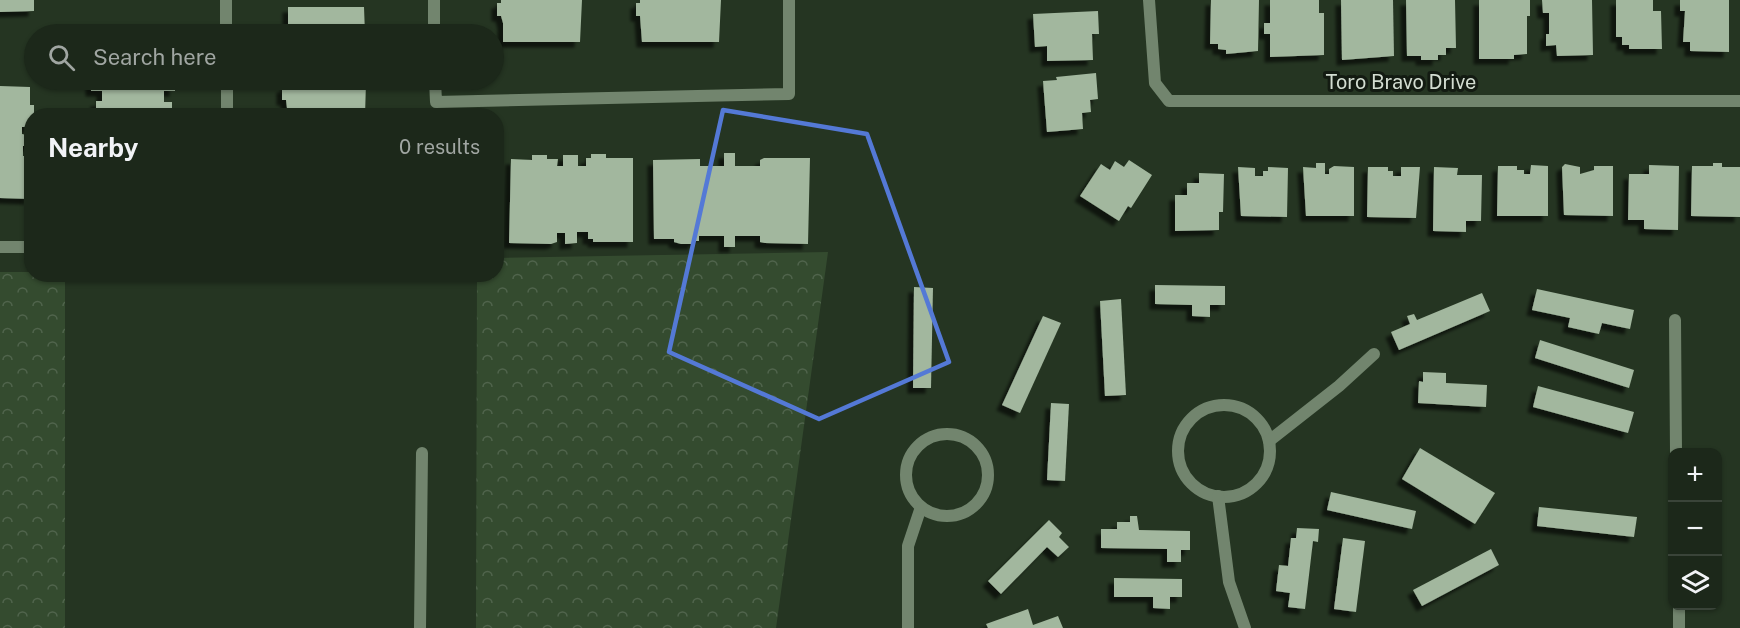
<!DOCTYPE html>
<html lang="en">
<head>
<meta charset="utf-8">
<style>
	body { margin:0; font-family:"Public Sans",sans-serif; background:#253023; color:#f1f3f6 }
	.controls { position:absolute; right:18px; bottom:18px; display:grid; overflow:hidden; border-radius:12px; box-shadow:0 2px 4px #0004 }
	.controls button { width:54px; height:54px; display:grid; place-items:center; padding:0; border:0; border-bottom:2px solid #3a4439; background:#1c281a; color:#f1f3f6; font:30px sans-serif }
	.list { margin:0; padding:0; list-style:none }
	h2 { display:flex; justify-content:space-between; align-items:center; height:78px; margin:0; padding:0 24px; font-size:26px }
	h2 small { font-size:20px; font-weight:400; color:#a0a6a2 }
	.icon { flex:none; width:33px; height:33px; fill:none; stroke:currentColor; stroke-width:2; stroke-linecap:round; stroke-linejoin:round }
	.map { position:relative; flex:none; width:1740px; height:628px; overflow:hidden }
	.search { position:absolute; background:#1c281a; box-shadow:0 2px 4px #0004; left:24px; top:24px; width:480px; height:66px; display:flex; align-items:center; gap:15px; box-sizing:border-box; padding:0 21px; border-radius:33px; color:#a0a6a2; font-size:22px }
	.panel { position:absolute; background:#1c281a; box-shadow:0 2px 4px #0004; left:24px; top:108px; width:480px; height:174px; border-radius:24px }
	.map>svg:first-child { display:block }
</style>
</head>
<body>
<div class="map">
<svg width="1740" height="628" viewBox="0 0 1740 628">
	<defs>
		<pattern id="forest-crowns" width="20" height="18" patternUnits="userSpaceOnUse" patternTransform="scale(1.5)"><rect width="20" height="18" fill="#344b2f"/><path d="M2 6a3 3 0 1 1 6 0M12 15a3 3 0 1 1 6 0" fill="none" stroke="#50644c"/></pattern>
		<filter id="shadow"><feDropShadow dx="-5.5" dy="5.5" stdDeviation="1.5" flood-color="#0009"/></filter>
	</defs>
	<rect width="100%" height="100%" fill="#253522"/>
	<!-- forest -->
	<g fill="url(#forest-crowns)">
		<polygon points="828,252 776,628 476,628 477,275 496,274 497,258"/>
		<polygon points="0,272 31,272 32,274 65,275 65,628 0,628"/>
	</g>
	<!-- building -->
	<g fill="#a2b79e" filter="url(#shadow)">
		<polygon points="0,0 34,0 34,11 0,12"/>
		<polygon points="501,0 582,0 580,42 503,42 503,23 501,16 497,16 497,3 501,3"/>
		<polygon points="640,0 721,0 719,42 642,42 640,16 636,16 636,3 640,3"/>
		<polygon points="1211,0 1259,0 1258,51 1226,54 1226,50 1218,49 1218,44 1210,44"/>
		<polygon points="1270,0 1319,0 1319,13 1324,13 1324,55 1270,57 1270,34 1264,34 1264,23 1270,23"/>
		<polygon points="1341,0 1393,0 1394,56 1342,60"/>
		<polygon points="1406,0 1455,0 1456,48 1446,48 1446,55 1438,55 1438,60 1421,60 1421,56 1407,56"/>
		<polygon points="1479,0 1530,0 1530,16 1527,16 1527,54 1514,55 1514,59 1479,59"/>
		<polygon points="1542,0 1592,0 1593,55 1557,56 1556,45 1546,46 1546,34 1549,34 1549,13 1543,13"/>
		<polygon points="1616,0 1653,0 1653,11 1661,11 1662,49 1629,49 1629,45 1622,45 1622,37 1616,37"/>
		<polygon points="1680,0 1729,0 1729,52 1690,51 1690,42 1683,42 1685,11 1680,11"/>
		<polygon points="288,7 364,7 365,34 281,34 281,32 286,32 286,26 288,26"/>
		<polygon points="1098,11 1099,34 1092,34 1093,60 1047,61 1047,46 1035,47 1033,14"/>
		<polygon points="1096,73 1098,99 1090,100 1091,112 1082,113 1083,129 1047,132 1043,81 1057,80 1056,77"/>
		<polygon points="105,80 167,80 175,81 175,91 164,91 164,102 172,102 172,109 175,109 175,116 92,116 92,109 96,109 96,101 102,101 102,91 91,91 91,82 102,82"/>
		<polygon points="293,80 358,80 358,82 366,82 365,116 288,116 286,100 282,100 282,87 286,87 286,81 293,81"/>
		<polygon points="0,86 30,87 30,105 34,105 34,116 30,117 30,127 22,127 22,134 32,136 32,146 23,146 23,156 31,156 30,199 0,198"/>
		<polygon points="724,153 735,153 735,166 760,166 760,160 764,158 810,158 808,244 765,243 760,242 760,236 735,236 735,247 724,247 724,236 699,236 699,241 694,241 694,244 681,244 674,242 674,239 654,239 653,160 700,159 700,166 724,166"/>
		<polygon points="591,154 606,154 606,158 633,158 633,242 593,242 593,239 588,239 588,232 577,232 577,243 565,244 565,233 557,233 557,242 551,244 509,243 511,159 532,160 532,155 547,155 547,159 558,159 557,166 563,166 563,155 578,155 578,166 586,166 586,158 591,158"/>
		<polygon points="1129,160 1152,175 1131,208 1128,206 1119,221 1080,196 1101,164 1110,170 1115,161 1124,167"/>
		<polygon points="1316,163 1325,163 1325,174 1329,174 1329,169 1334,166 1354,167 1354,216 1306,216 1303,167 1316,168"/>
		<polygon points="1713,163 1722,163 1722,167 1740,167 1740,217 1691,216 1692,166 1713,166"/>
		<polygon points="1565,164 1580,167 1580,174 1594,170 1594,166 1613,166 1613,216 1564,215 1562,167"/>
		<polygon points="1531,165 1548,166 1548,216 1497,216 1498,166 1517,166 1517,170 1524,170 1524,174 1530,174"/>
		<polygon points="1649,165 1679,166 1678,230 1644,229 1644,220 1628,220 1629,174 1649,174"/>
		<polygon points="1238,167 1255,168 1255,176 1263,176 1263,171 1268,171 1268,167 1288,168 1287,217 1241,216"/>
		<polygon points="1368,167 1388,167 1388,171 1393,171 1393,176 1401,176 1401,167 1420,167 1416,218 1367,217"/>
		<polygon points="1434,167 1458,168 1457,175 1482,175 1481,221 1466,221 1466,232 1433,231"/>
		<polygon points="1199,173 1224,174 1223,212 1219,212 1219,230 1175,231 1175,195 1187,195 1187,183 1199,183"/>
		<polygon points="1155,285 1225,286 1225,305 1210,305 1210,317 1192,316 1192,305 1155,304"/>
		<polygon points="914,287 933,288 931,388 913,388"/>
		<polygon points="1537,289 1634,310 1630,329 1602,323 1599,334 1568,327 1570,318 1532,310"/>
		<polygon points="1482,293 1490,311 1399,350 1391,332 1410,324 1407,316 1414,314 1417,320"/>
		<polygon points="1121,299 1126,395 1105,396 1100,301"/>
		<polygon points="1043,316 1061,323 1020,413 1002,405"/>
		<polygon points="1540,340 1634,370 1629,388 1535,358"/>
		<polygon points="1423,372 1446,373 1446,383 1487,385 1486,407 1418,403 1419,381 1423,382"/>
		<polygon points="1538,386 1634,412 1628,433 1533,407"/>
		<polygon points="1051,403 1069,404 1065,481 1047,480"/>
		<polygon points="1420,448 1495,493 1475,524 1402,479"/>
		<polygon points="1331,492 1416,511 1412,529 1327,510"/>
		<polygon points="1539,507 1637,517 1634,537 1537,526"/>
		<polygon points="1130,516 1137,516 1139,530 1190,531 1190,550 1181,550 1181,562 1167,562 1167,549 1101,548 1101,529 1117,529 1117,522 1130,522"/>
		<polygon points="1049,520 1062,533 1059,537 1069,547 1058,557 1047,547 1001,594 988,581"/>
		<polygon points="1297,528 1319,529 1318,542 1313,541 1305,609 1288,607 1290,593 1276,591 1279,565 1288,566 1291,538 1296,538"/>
		<polygon points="1343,538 1365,541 1356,612 1334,609"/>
		<polygon points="1491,549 1499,565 1422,606 1413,590"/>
		<polygon points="1114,578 1182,579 1182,597 1170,597 1170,609 1153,608 1153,597 1114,597"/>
		<polygon points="1028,609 1033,625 1058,616 1063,628 988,628 986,624"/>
	</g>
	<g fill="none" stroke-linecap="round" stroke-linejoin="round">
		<!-- service -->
		<g stroke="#72856e" stroke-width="12">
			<polyline points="226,0 226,34"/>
			<polyline points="434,0 434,34"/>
			<polyline points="227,80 227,116"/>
			<polyline points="435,80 436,102 789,94 789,0"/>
			<polyline points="0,247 32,247"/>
			<polyline points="1675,320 1676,452"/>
			<circle cx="1224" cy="451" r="46"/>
			<circle cx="947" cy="475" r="41"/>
			<polyline points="1269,441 1339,386 1374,354"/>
			<polyline points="1218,496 1229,582 1245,628"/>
			<polyline points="1679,606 1679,628"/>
			<polyline points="420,628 422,453"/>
			<polyline points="908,628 908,546 921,507"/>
		</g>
		<!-- minor -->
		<polyline stroke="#72856e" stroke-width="12" points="1149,0 1155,83 1169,101 1740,101"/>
	</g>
	<!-- marked area -->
	<path fill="none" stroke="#5479d6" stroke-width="4.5" stroke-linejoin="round" d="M723 110 867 134 949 362 819 419 669 352Z"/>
	<g text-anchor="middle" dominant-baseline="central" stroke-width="6" stroke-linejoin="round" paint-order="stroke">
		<!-- street labels -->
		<g font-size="20" fill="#d3ddd1" stroke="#131b12">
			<text x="1401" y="82">Toro Bravo Drive</text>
		</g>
	</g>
</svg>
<div class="controls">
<button>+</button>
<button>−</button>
<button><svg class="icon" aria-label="layers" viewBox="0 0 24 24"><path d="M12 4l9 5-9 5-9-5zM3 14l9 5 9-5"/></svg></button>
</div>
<div class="search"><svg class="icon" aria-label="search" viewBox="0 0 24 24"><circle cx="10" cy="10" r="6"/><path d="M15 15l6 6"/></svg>Search here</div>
<section class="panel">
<h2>Nearby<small>0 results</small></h2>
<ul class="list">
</ul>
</section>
</div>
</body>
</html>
